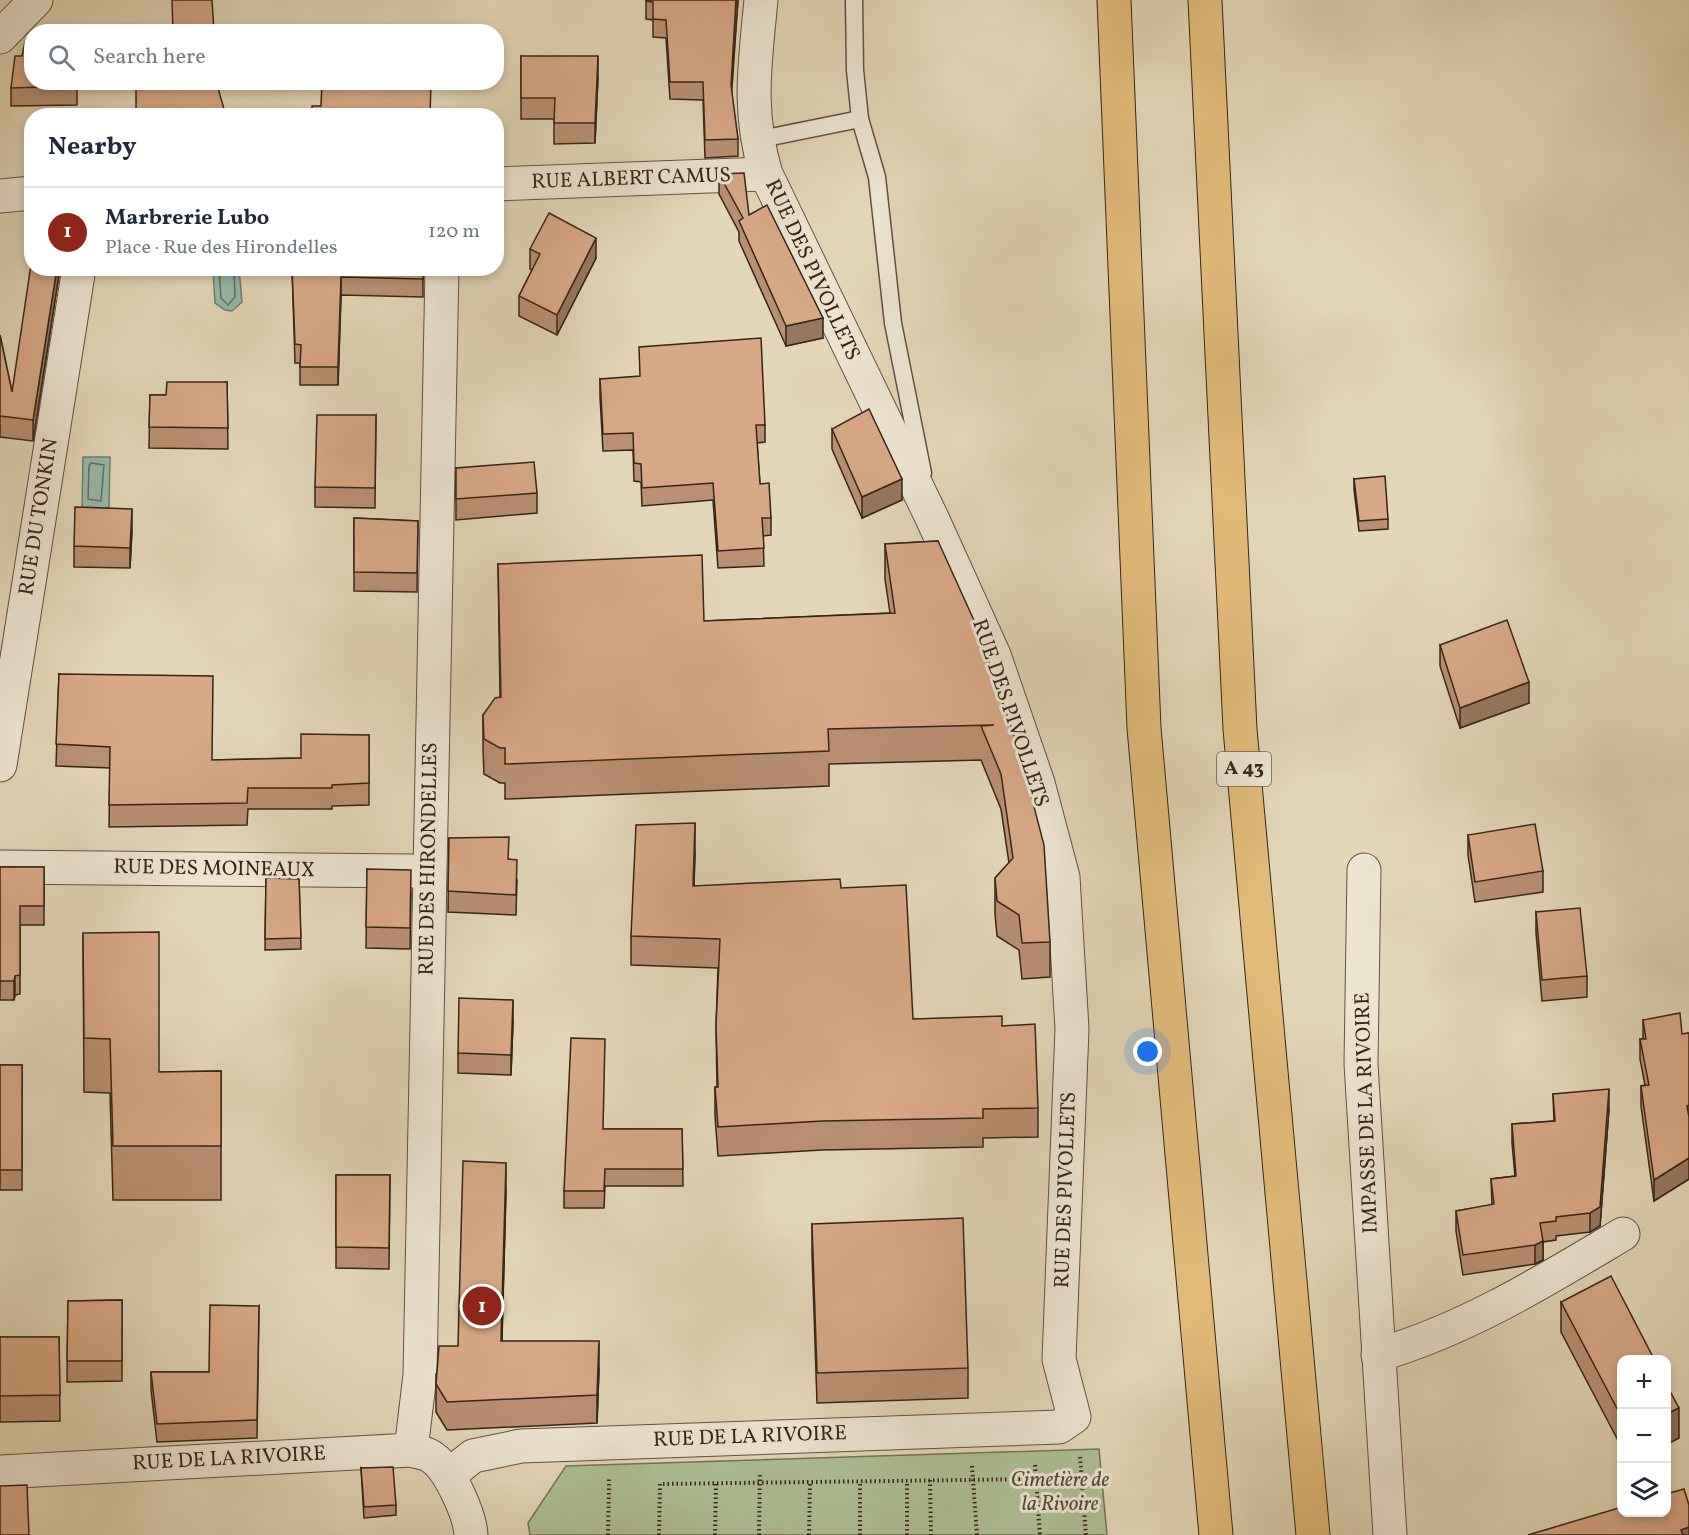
<!DOCTYPE html>
<html lang="en">
<head>
<meta charset="utf-8">
<style>
	body { margin:0; font-family:Vollkorn,serif; background:#f6f6f7; color:#1f2937 }
	.controls { position:absolute; right:18px; bottom:18px; display:grid; overflow:hidden; border-radius:12px; box-shadow:0 3px 9px #0003 }
	.controls button { width:54px; height:54px; display:grid; place-items:center; padding:0; border:0; border-bottom:2px solid #e0e1e3; background:#fff; color:#1f2937; font:30px sans-serif }
	.you { position:absolute; left:1148px; top:1052px; width:21px; height:21px; margin:-15px; border:4px solid #fff; border-radius:50%; background:#1a73e8; box-shadow:0 0 0 9px #1a73e833 }
	.badge { display:grid; place-items:center; width:39px; height:39px; border-radius:50%; background:#8f2418; color:#fff; font-size:20px; font-weight:700 }
	.pin { position:absolute; translate:-50% -50%; border:3px solid #fff; box-shadow:0 2px 6px #0006 }
	.list { margin:0; padding:0; list-style:none }
	h2 { display:flex; justify-content:space-between; align-items:center; height:78px; margin:0; padding:0 24px; font-size:26px }
	h2 small { font-size:20px; font-weight:400; color:#747a83 }
	.list li { display:grid; grid-template-columns:39px 1fr auto; gap:18px; align-items:center; box-sizing:border-box; height:90px; padding:0 24px; border-top:2px solid #e0e1e3 }
	.list b { display:block; font-size:22px; white-space:nowrap }
	.list p { margin:0; font-size:20px; white-space:nowrap; color:#747a83 }
	.list em { font-size:20px; font-style:normal; color:#747a83 }
	.icon { flex:none; width:33px; height:33px; fill:none; stroke:currentColor; stroke-width:2; stroke-linecap:round; stroke-linejoin:round }
	.map { position:relative; flex:none; width:1689px; height:1535px; overflow:hidden }
	.search { position:absolute; background:#fff; box-shadow:0 3px 9px #0003; left:24px; top:24px; width:480px; height:66px; display:flex; align-items:center; gap:15px; box-sizing:border-box; padding:0 21px; border-radius:24px; color:#747a83; font-size:22px }
	.panel { position:absolute; background:#fff; box-shadow:0 3px 9px #0003; left:24px; top:108px; width:480px; height:168px; border-radius:24px }
	.map>svg:first-child { display:block }
</style>
</head>
<body>
<div class="map">
<svg width="1689" height="1535" viewBox="0 0 1689 1535">
	<rect width="100%" height="100%" fill="#e3d6b6"/>
	<filter id="stains"><feTurbulence type="fractalNoise" baseFrequency=".00333" numOctaves="4"/><feColorMatrix values="0 0 0 0 .2 0 0 0 0 .09 0 0 0 0 .02 0 0 0 .5 -.17"/></filter>
	<radialGradient id="worn" r=".72"><stop offset=".6" stop-color="#630" stop-opacity="0"/><stop offset="1" stop-color="#630" stop-opacity=".3"/></radialGradient>
	<!-- green -->
	<polygon fill="#adbf93" stroke="#727255" stroke-width="1.5" points="1099,1449 1107,1535 530,1535 528,1523 566,1466"/>
	<!-- water -->
	<g fill="#96b9a9" stroke="#707d6f" stroke-width="1.5">
		<polygon points="213,269 239,269 242,302 232,311 225,310 215,303"/>
		<polygon points="83,457 110,457 109,508 82,507"/>
	</g>
	<g fill="none" stroke-linecap="round" stroke-linejoin="round">
		<!-- shore -->
		<g stroke="#676e60" stroke-width="1.5">
			<polyline points="219,268 221,298 228,305 235,297 234,268"/>
			<polygon points="91,463 104,465 101,501 88,499 89,466"/>
		</g>
		<defs>
			<g id="service">
				<polyline points="854,0 855,70 860,119 877,177 893,323 923,473"/>
				<polyline points="756,140 860,119"/>
			</g>
			<g id="minor">
				<polyline points="0,37 36,0"/>
				<polyline points="496,184 765,174"/>
				<polyline points="0,196 32,193"/>
				<polyline points="0,765 79,268"/>
				<polyline points="0,867 412,871"/>
				<polyline points="1364,870 1361,1064 1390,1535"/>
				<path d="M1378 1355C1467 1329 1544 1281 1623 1234"/>
				<polyline points="411,1450 420,1375 442,268"/>
				<path d="M449 1475 473 1456 521 1446 1059 1427 1074 1417 1059 1359 1072 1029 1063 877 1038 783 994 655 932 518 766 174C747 111 755 64 761 0"/>
			</g>
			<path id="tertiary" d="M0 1472 411 1450C417 1452 428 1453 433 1458 450 1470 470 1515 471 1535"/>
			<g id="motorway">
				<polyline points="1114,0 1144,728 1216,1535"/>
				<polyline points="1205,0 1240,729 1313,1535"/>
			</g>
		</defs>
		<!-- service casing -->
		<use href="#service" stroke="#63503f" stroke-width="19"/>
		<!-- minor casing -->
		<use href="#minor" stroke="#63503f" stroke-width="35"/>
		<!-- tertiary casing -->
		<use href="#tertiary" stroke="#63503f" stroke-width="35"/>
		<!-- motorway casing -->
		<use href="#motorway" stroke="#382417" stroke-width="35"/>
		<!-- path -->
		<g stroke="#382417" stroke-width="4" stroke-dasharray="1.5 3" stroke-linecap="butt">
			<polyline points="1080,1457 1086,1535"/>
			<polyline points="1035,1465 1040,1535"/>
			<polyline points="972,1466 977,1535"/>
			<polyline points="930,1480 931,1535"/>
			<polyline points="608,1535 609,1479"/>
			<polyline points="659,1535 660,1484 1036,1479"/>
			<polyline points="715,1535 716,1483"/>
			<polyline points="759,1535 760,1473"/>
			<polyline points="809,1535 810,1482"/>
			<polyline points="860,1535 860,1481"/>
			<polyline points="907,1535 907,1481"/>
		</g>
		<!-- service -->
		<use href="#service" stroke="#ede4d0" stroke-width="16"/>
		<!-- minor -->
		<use href="#minor" stroke="#ede4d0" stroke-width="33"/>
		<!-- tertiary -->
		<use href="#tertiary" stroke="#ede4d0" stroke-width="33"/>
		<!-- motorway -->
		<use href="#motorway" stroke="#e2bb7b" stroke-width="33"/>
	</g>
	<!-- wall -->
	<g fill="#b99072" stroke="#382417" stroke-width="1.5">
		<polygon points="646,0 738,0 731,91 738,139 738,156 705,158 703,100 670,99 666,38 653,37 653,20 646,19"/>
		<polygon points="22,56 77,82 77,105 11,106 11,88"/>
		<polygon points="521,56 598,77 595,143 554,144 554,119 521,119"/>
		<polygon points="719,174 749,215 823,338 786,346 739,241 739,232 719,194"/>
		<polygon points="530,249 596,258 557,335 519,316 519,296 532,270 530,269"/>
		<polygon points="60,268 33,441 0,437 0,335 12,392"/>
		<polygon points="292,268 423,268 423,297 341,295 338,385 300,385 300,363 295,363"/>
		<polygon points="600,379 765,425 765,442 757,443 760,484 771,518 771,535 763,536 764,566 718,568 713,500 642,506 641,482 634,481 633,450 603,451 600,397"/>
		<polygon points="227,382 228,449 149,448 150,395 166,395"/>
		<polygon points="376,415 375,508 315,507 315,487"/>
		<polygon points="832,429 902,500 862,518 832,449"/>
		<polygon points="456,468 537,493 537,513 456,520"/>
		<polygon points="1354,479 1388,519 1388,529 1359,531 1354,489"/>
		<polygon points="354,518 418,521 417,592 354,591"/>
		<polygon points="132,530 130,568 74,567 74,546"/>
		<polygon points="938,541 1050,942 1050,977 1022,979 1019,950 997,936 995,914 995,878 1009,863 1001,809 981,760 829,764 829,786 505,799 505,783 500,783 484,774 483,750 483,715 500,697 498,564 704,621 890,613 885,579 885,544"/>
		<polygon points="1440,645 1529,703 1460,728 1440,666"/>
		<polygon points="59,674 212,760 301,758 369,735 369,805 332,806 332,809 248,809 247,825 109,827 110,768 56,766"/>
		<polygon points="1468,835 1543,871 1543,892 1475,902 1468,855"/>
		<polygon points="449,838 509,859 517,880 516,915 448,912"/>
		<polygon points="695,852 694,886 841,888 913,1019 1002,1026 1038,1108 1038,1137 983,1138 983,1147 822,1150 718,1156 715,1116 715,1087 717,1087 716,1026 718,968 631,965 631,936"/>
		<polygon points="0,867 44,867 44,925 20,925 20,994 15,995 14,1000 0,1000"/>
		<polygon points="367,869 411,891 410,949 366,948"/>
		<polygon points="266,878 299,879 301,949 265,950"/>
		<polygon points="1536,912 1587,976 1587,997 1542,1001 1536,933"/>
		<polygon points="83,933 159,1072 221,1071 221,1200 113,1200 110,1093 84,1092"/>
		<polygon points="1643,1020 1682,1034 1689,1033 1689,1179 1654,1201 1641,1106 1641,1086 1645,1085 1640,1059 1640,1039 1643,1039"/>
		<polygon points="513,1021 511,1075 458,1073 458,1053"/>
		<rect x="0" y="1065" width="22" height="125"/>
		<polygon points="1553,1094 1609,1109 1600,1226 1590,1232 1556,1236 1556,1240 1543,1242 1543,1260 1535,1264 1463,1275 1456,1231 1456,1211 1492,1205 1491,1179 1515,1176 1512,1143 1512,1124 1554,1121"/>
		<polygon points="603,1129 682,1129 683,1186 605,1186 604,1208 564,1208 564,1191"/>
		<polygon points="336,1175 390,1175 389,1269 336,1268"/>
		<polygon points="506,1190 502,1341 599,1369 597,1423 447,1430 436,1412 436,1374 458,1346"/>
		<polygon points="812,1224 968,1368 968,1398 817,1403 812,1254"/>
		<polygon points="122,1300 122,1381 67,1382 68,1301"/>
		<polygon points="1561,1302 1622,1359 1622,1448 1561,1332"/>
		<polygon points="259,1306 257,1438 157,1442 151,1390 151,1372 209,1372"/>
		<polygon points="0,1337 59,1337 60,1421 0,1422"/>
		<polygon points="361,1468 396,1505 396,1515 364,1518"/>
	</g>
	<!-- shaded-wall -->
	<g fill="#96765c" stroke="#382417" stroke-width="1.5">
		<polygon points="736,0 738,0 731,103 731,85"/>
		<polygon points="598,56 598,77 595,143 595,123"/>
		<polygon points="596,238 596,258 557,335 557,315"/>
		<polygon points="57,268 60,268 33,441 33,420"/>
		<polygon points="341,277 341,295 338,385 338,367"/>
		<polygon points="823,318 823,338 786,346 786,326"/>
		<polygon points="902,479 902,500 862,518 862,497"/>
		<polygon points="132,509 132,530 130,568 130,548"/>
		<polygon points="1529,682 1529,703 1460,728 1460,708"/>
		<polygon points="695,823 695,852 693,915 693,886"/>
		<polygon points="15,976 15,995 14,1000 14,981"/>
		<polygon points="513,1000 513,1021 511,1075 511,1055"/>
		<polygon points="1609,1089 1609,1109 1600,1226 1590,1232 1590,1213"/>
		<polygon points="1689,1158 1689,1179 1654,1201 1654,1180"/>
		<polygon points="506,1163 506,1190 501,1369 501,1341"/>
		<polygon points="1543,1241 1543,1260 1535,1264 1535,1245"/>
		<polygon points="599,1341 599,1369 597,1423 597,1395"/>
		<polygon points="1679,1408 1679,1438 1666,1445 1666,1414"/>
		<polygon points="1689,1527 1689,1535 1681,1535 1681,1530"/>
	</g>
	<!-- building -->
	<g fill="#d7a884" stroke="#382417" stroke-width="1.5">
		<polygon points="172,0 212,0 214,32 173,32"/>
		<polygon points="646,0 736,0 731,85 738,139 705,140 703,82 670,82 666,20 653,19 653,2 646,1"/>
		<polygon points="32,41 32,82 77,82 77,86 11,88 15,56 22,56 25,42"/>
		<polygon points="521,56 598,56 595,123 554,123 555,98 521,98"/>
		<polygon points="136,82 218,82 218,88 226,116 136,116"/>
		<polygon points="322,82 431,82 430,116 237,116 312,111 312,106 321,106"/>
		<polygon points="744,173 749,215 767,205 823,318 786,326 739,221 743,218 719,174"/>
		<polygon points="549,213 596,238 557,315 519,296 540,254 530,249"/>
		<polygon points="32,258 32,268 57,268 33,420 0,416 0,335 12,392"/>
		<polygon points="292,268 423,268 423,279 341,277 338,367 300,367 301,345 295,344"/>
		<polygon points="761,338 765,425 756,425 760,484 769,483 771,518 762,518 764,548 718,551 713,483 642,488 641,464 634,463 633,433 603,434 600,379 640,376 639,347"/>
		<polygon points="167,382 227,382 228,428 149,427 150,395 166,395"/>
		<polygon points="869,409 902,479 862,497 832,429"/>
		<polygon points="317,415 376,415 375,488 315,487"/>
		<polygon points="534,462 537,493 456,499 456,468"/>
		<polygon points="1385,476 1388,519 1359,521 1354,479"/>
		<polygon points="75,507 132,509 130,548 74,546"/>
		<polygon points="354,518 418,521 417,573 354,572"/>
		<polygon points="938,541 977,627 1020,753 1044,845 1050,942 1022,943 1019,915 997,901 995,878 1013,858 1001,774 981,726 994,725 828,729 829,751 505,764 505,748 500,748 484,739 483,715 495,698 501,697 498,564 702,555 704,621 895,613 885,544"/>
		<polygon points="1507,620 1529,682 1460,708 1440,645"/>
		<polygon points="59,674 213,676 212,760 301,758 301,734 369,735 369,783 332,785 332,788 248,788 247,803 109,805 110,747 56,744"/>
		<polygon points="695,823 693,886 840,879 841,888 906,885 913,1019 1002,1016 1002,1026 1035,1024 1038,1108 983,1109 983,1118 822,1121 718,1127 715,1087 718,1087 716,1026 720,939 631,936 636,825"/>
		<polygon points="1535,824 1543,871 1475,882 1468,835"/>
		<polygon points="509,837 508,859 517,860 516,895 448,891 449,838"/>
		<polygon points="0,867 44,867 44,906 20,906 20,975 15,976 14,981 0,981"/>
		<polygon points="367,869 411,870 410,928 366,927"/>
		<polygon points="266,878 299,879 301,938 265,939"/>
		<polygon points="1580,908 1587,976 1542,980 1536,912"/>
		<polygon points="159,932 159,1072 221,1071 221,1146 113,1146 110,1039 84,1038 83,933"/>
		<polygon points="459,998 513,1000 511,1055 458,1053"/>
		<polygon points="1680,1013 1682,1034 1689,1033 1689,1105 1687,1106 1689,1117 1689,1158 1654,1180 1641,1086 1649,1085 1640,1039 1646,1039 1643,1020"/>
		<polygon points="571,1038 605,1039 603,1129 682,1129 683,1169 605,1169 604,1191 564,1191"/>
		<rect x="0" y="1065" width="22" height="105"/>
		<polygon points="1609,1089 1600,1207 1590,1213 1556,1217 1556,1221 1540,1223 1543,1241 1535,1245 1463,1255 1456,1211 1494,1204 1491,1179 1516,1176 1512,1124 1555,1121 1553,1094"/>
		<polygon points="463,1161 506,1163 501,1341 599,1341 597,1395 447,1402 436,1384 439,1346 458,1346"/>
		<polygon points="336,1175 390,1175 389,1248 336,1247"/>
		<polygon points="963,1218 968,1368 817,1373 812,1224"/>
		<polygon points="1611,1276 1654,1359 1622,1359 1622,1418 1561,1302"/>
		<polygon points="122,1300 122,1361 67,1361 68,1301"/>
		<polygon points="210,1305 259,1306 257,1420 157,1424 151,1372 209,1372"/>
		<polygon points="0,1337 59,1337 60,1395 0,1396"/>
		<polygon points="1666,1384 1679,1408 1666,1414"/>
		<polygon points="393,1467 396,1505 364,1507 361,1468"/>
		<polygon points="27,1485 29,1535 0,1535 0,1486"/>
		<polygon points="1684,1489 1689,1505 1689,1527 1681,1530 1683,1535 1528,1535 1622,1507 1622,1512 1666,1512 1666,1494"/>
	</g>
	<g text-anchor="middle" dominant-baseline="central" stroke-width="6" stroke-linejoin="round" paint-order="stroke">
		<!-- shield labels -->
		<rect fill="#ede4d0" stroke="#6e5e4e" stroke-width="1.5" x="1217" y="752" width="54" height="34" rx="4.5"/>
		<g font-size="20" font-weight="bold" fill="#382417">
			<text x="1244" y="769">A 43</text>
		</g>
		<!-- street labels -->
		<g font-size="21" fill="#382417" stroke="#ede4d0">
			<text transform="translate(631 179) rotate(-2)">RUE ALBERT CAMUS</text>
			<text transform="translate(812 270) rotate(65)">RUE DES PIVOLLETS</text>
			<text transform="translate(39 517) rotate(-81)">RUE DU TONKIN</text>
			<text transform="translate(1010 713) rotate(71)">RUE DES PIVOLLETS</text>
			<text transform="translate(429 859) rotate(-89)">RUE DES HIRONDELLES</text>
			<text transform="translate(214 869) rotate(1)">RUE DES MOINEAUX</text>
			<text transform="translate(1367 1113) rotate(-92)">IMPASSE DE LA RIVOIRE</text>
			<text transform="translate(1066 1190) rotate(-88)">RUE DES PIVOLLETS</text>
			<text transform="translate(750 1437) rotate(-2)">RUE DE LA RIVOIRE</text>
			<text transform="translate(229 1459) rotate(-3)">RUE DE LA RIVOIRE</text>
		</g>
		<!-- park labels -->
		<g font-size="21" font-style="italic" fill="#554b36" stroke="#ede4d0">
			<text x="1060" y="1480">Cimetière de<tspan x="1060" dy="24">la Rivoire</tspan></text>
		</g>
	</g>
	<rect width="100%" height="100%" filter="url(#stains)"/>
	<rect width="100%" height="100%" fill="url(#worn)"/>
</svg>
<div class="controls">
<button>+</button>
<button>−</button>
<button><svg class="icon" aria-label="layers" viewBox="0 0 24 24"><path d="M12 4l9 5-9 5-9-5zM3 14l9 5 9-5"/></svg></button>
</div>
<div class="you"></div>
<div class="pin badge" style="left:482px;top:1306px">1</div>
<div class="search"><svg class="icon" aria-label="search" viewBox="0 0 24 24"><circle cx="10" cy="10" r="6"/><path d="M15 15l6 6"/></svg>Search here</div>
<section class="panel">
<h2>Nearby<small></small></h2>
<ul class="list">
<li><span class="badge">1</span><div><b>Marbrerie Lubo</b><p>Place · Rue des Hirondelles</p></div><em>120 m</em></li>
</ul>
</section>
</div>
</body>
</html>
